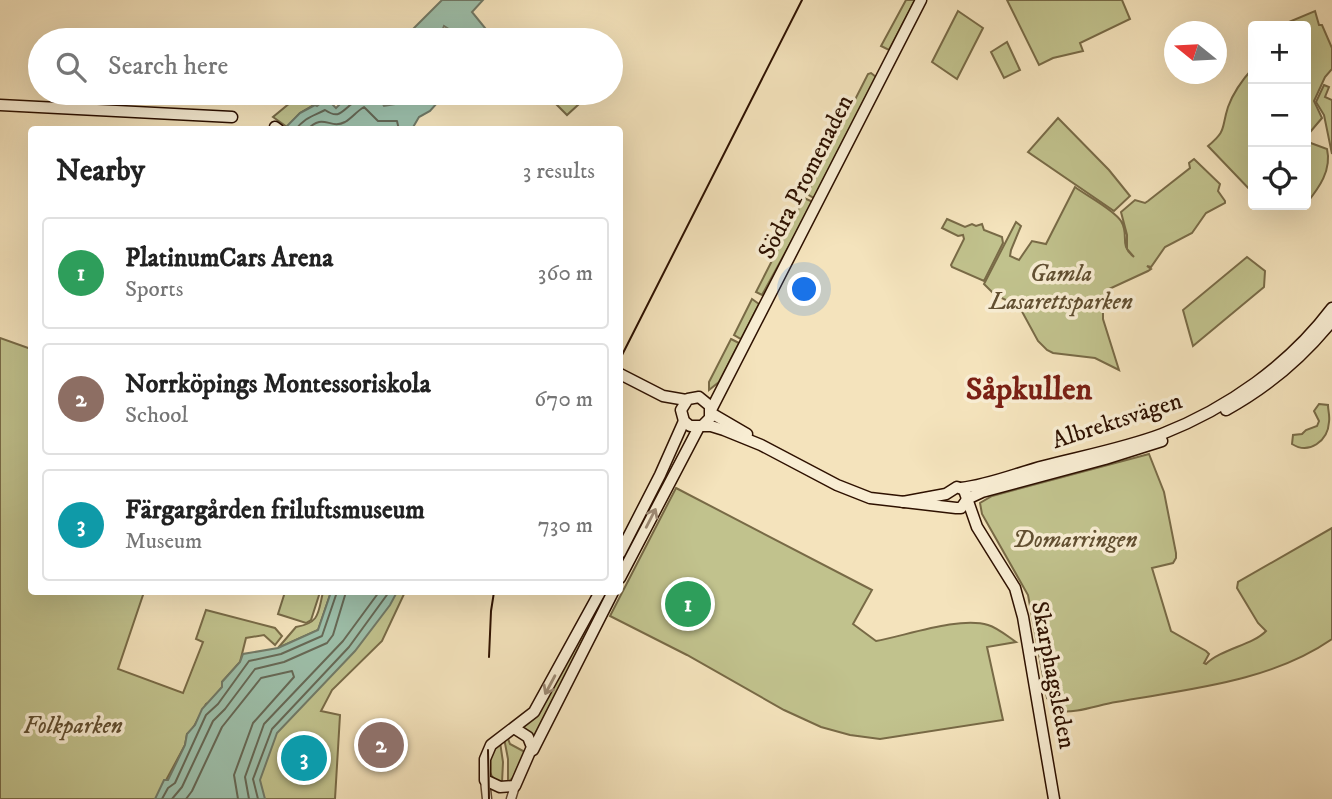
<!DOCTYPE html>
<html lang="en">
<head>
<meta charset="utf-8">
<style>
	body { margin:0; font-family:"IM FELL DW Pica",serif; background:#f2f2f2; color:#222 }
	.controls { position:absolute; right:21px; top:21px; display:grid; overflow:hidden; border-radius:7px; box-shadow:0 7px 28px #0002 }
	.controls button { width:63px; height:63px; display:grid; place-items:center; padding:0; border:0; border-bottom:2px solid #e0e0e0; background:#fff; color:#222; font:35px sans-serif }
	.compass { position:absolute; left:1164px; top:21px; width:63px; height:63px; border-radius:50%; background:#fff; box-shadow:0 7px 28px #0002; rotate:288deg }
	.you { position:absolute; left:805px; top:290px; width:24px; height:24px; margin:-18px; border:5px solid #fff; border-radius:50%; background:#1a73e8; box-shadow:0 0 0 10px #1a73e833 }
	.badge { display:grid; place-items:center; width:46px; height:46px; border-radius:50%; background:#7c3aed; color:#fff; font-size:23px; font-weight:700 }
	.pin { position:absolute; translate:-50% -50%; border:4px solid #fff; box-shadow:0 2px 7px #0006 }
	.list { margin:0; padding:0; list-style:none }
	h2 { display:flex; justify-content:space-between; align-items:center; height:91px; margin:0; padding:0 28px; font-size:30px }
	h2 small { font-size:23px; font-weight:400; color:#767676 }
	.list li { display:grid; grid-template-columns:46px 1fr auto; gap:21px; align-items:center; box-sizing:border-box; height:112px; margin:0 14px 14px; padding:0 14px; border:2px solid #e0e0e0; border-radius:7px }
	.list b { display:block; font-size:26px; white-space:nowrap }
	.list p { margin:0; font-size:23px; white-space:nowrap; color:#767676 }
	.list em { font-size:23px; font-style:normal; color:#767676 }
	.icon { flex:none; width:38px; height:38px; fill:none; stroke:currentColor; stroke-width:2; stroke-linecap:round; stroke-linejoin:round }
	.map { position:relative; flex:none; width:1332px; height:799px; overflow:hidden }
	.search { position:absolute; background:#fff; box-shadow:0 7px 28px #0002; left:28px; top:28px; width:595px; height:77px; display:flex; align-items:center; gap:18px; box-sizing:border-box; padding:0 24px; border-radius:38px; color:#767676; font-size:26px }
	.panel { position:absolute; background:#fff; box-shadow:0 7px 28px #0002; left:28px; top:126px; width:595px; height:469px; border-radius:7px }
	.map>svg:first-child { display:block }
</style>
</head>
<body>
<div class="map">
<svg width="1332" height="799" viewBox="0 0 1332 799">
	<rect width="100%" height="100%" fill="#f4e3bc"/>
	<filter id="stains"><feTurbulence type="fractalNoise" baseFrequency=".00286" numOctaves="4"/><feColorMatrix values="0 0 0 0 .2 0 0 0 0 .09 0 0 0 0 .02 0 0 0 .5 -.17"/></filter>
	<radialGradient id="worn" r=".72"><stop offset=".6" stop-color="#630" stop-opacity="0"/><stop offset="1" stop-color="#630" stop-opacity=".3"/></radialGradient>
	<!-- green -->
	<g fill="#c1c28d" stroke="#786a46" stroke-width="2">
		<polygon points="906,0 915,0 889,50 881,46"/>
		<polygon points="1007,0 1122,0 1130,19 1080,43 1083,51 1053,58 1039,65"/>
		<polygon points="958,11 983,28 957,79 932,62"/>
		<polygon points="1315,11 1319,25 1322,25 1332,48 1332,69 1325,77 1314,101 1322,118 1306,137 1306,26 1286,26 1284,22 1289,22"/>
		<polygon points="1007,42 1020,70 1004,78 991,52"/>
		<path d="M1253 68V193L1208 146C1227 130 1221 129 1228 107 1233 93 1243 79 1253 68Z"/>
		<polygon points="871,73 876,77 814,198 807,194 868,74"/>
		<polygon points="1324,85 1329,87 1325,97 1332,100 1332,154 1324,115 1316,102"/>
		<polygon points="302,93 309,93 317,103 300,113 287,127 273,117"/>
		<polygon points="545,93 591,93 567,115"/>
		<polygon points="1058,118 1109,170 1130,196 1114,211 1028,152"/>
		<path d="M1308 142 1327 149C1332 170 1319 188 1306 204V143Z"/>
		<path d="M1194 159 1220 184 1218 191 1225 201V203L1206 213 1192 233 1165 247 1151 267 1147 266 1151 269 1148 271 1109 289 1103 311V319L1119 370 1095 358 1053 353 1047 350 1038 341 1019 306 995 295 984 284 1016 222 1021 226 1011 250 1010 256 1019 260 1032 241 1046 244 1075 187C1087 196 1113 209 1121 221 1130 236 1118 244 1134 257L1127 249V235L1121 212 1135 200 1145 203 1148 201 1190 168 1189 163Z"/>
		<polygon points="804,198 813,202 762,295 756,292"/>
		<polygon points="947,219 965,227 972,224 976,226 982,224 984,230 1002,237 1003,243 984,281 952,267 951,265 964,239 963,235 958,236 942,228"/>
		<polygon points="1247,257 1265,271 1264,287 1193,346 1183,310"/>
		<polygon points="752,299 759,304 741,339 734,335"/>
		<polygon points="0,338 31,349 32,592 144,592 118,669 183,693 203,642 196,639 206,610 275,628 282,636 275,645 264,635 246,638 240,662 222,682 222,687 213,700 206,704 191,732 187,734 185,745 164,784 386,592 405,592 382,641 332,690 321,711 340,715 335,799 0,799"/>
		<polygon points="731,339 739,343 719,382 709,390 709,382"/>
		<path d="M1319 404 1328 405C1328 410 1330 417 1329 422 1328 441 1309 455 1292 444L1293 435 1302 434 1306 430 1317 426 1319 421 1314 411Z"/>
		<path d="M1149 454 1164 492 1176 553V558L1173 563 1152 568 1171 631 1206 651 1209 654 1204 663 1206 664C1221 649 1253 645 1266 631L1258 623 1237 588 1238 582 1332 528V639C1270 682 1189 689 1116 702 1098 705 1075 714 1058 711L1047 698 1028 595 982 514 980 503 992 496Z"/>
		<path d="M676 488 872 590 853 624 876 641C905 636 960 616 988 625 998 628 1007 636 1016 642L987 647 1003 720 880 739 850 735 821 727 784 710 687 655 610 616Z"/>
		<polygon points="285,592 320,592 311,620 306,623 278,614"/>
		<path d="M323 592H331L318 630 278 648 296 627C320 623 318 613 323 592Z"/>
		<polygon points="584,627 591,630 534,739 520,728 540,710"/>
		<polygon points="507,736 510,744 525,752 515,776 508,782 508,759 504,738"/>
		<path d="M500 742 503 762 502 783C482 777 489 754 500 742Z"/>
	</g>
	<!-- water -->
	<g fill="#9dbfaa" stroke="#717966" stroke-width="2">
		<polygon points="442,0 483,0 472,12 494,39 463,40 458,32 455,33 444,26 440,36 432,40 402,40"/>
		<polygon points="333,93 339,94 333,105 336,108 348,96 356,93 383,93 380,99 384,106 401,103 413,93 446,93 430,111 419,117 412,129 284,129 300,113 315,105 317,106"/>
		<polygon points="331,592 397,592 390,605 355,651 277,733 260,780 265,799 155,799 164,780 168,780 185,745 187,734 195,725 202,709 222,687 222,682 240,662 243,654 278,648 318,630"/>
	</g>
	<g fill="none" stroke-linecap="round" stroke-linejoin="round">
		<!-- shore -->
		<g stroke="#666855" stroke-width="2">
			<path d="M295 130C306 117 311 117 325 110 337 118 340 114 349 106 355 101 358 101 359 93"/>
			<path d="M307 130C323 112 330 130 345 122 352 118 357 111 364 107L378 121H397L399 130"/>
			<polyline points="162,799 168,788 175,783 206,715 218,704 249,661 281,654 322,636 337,592"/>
			<polyline points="172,799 182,787 213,721 225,709 255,669 284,662 327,643 333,635 346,592"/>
			<polyline points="186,799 192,791 222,727 261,678 292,671 294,677 253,723 234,775 238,799"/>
			<polyline points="249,799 245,777 264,724 343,641 379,592"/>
			<polyline points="258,799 253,779 272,729 349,647 389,592"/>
		</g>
		<defs>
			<g id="tertiary">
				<polyline points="485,780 487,799"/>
				<polyline points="511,799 515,786"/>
			</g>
			<g id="secondary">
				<polyline points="0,105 232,117"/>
				<polyline points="275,127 279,130"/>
				<polyline points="620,374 663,396 686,400"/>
				<polyline points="711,410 921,0"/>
				<path d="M1226 410C1266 388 1303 357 1332 321"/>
				<polyline points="711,413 747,434"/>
				<polyline points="703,425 710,418 710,406 699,397 688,399 681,410 684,421 690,426 711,426 724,430 761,445 837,485 870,498 956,508 961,508 966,501"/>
				<path d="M961 488C989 485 1017 473 1044 466 1083 456 1125 448 1162 434 1228 408 1289 365 1332 308"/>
				<polyline points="967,499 982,492 1105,459 1162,441"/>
				<polyline points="903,502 946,494 957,487 964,490 977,527 1015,588 1023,617 1054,799"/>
				<polyline points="620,553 660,475 684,421"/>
				<polyline points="620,578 699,427"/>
				<polyline points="514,728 528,737 532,747 515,786 500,787 485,780 485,759 491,745 534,712 600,592"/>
				<polyline points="533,750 613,592"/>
			</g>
		</defs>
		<!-- tertiary casing -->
		<use href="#tertiary" stroke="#60462f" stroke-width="11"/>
		<!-- secondary casing -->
		<use href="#secondary" stroke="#2e1100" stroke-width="13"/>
		<!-- tertiary -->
		<use href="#tertiary" stroke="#f8edd3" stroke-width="8"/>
		<!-- secondary -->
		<use href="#secondary" stroke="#f8edd3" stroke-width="10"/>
		<!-- tram -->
		<g stroke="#2e1100" stroke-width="2">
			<polyline points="620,359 802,0"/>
			<polyline points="489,657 491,611 494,592"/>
			<polyline points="488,750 489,799"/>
		</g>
	</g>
	<!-- one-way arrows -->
	<defs><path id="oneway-shaft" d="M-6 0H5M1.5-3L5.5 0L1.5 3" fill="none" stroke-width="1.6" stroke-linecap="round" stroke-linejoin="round" transform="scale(1.75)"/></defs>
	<g stroke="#9d8a74">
		<use href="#oneway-shaft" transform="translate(651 518) rotate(-63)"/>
		<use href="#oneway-shaft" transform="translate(550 685) rotate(118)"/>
	</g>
	<g text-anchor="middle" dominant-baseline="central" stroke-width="7" stroke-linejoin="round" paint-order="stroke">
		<!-- street labels -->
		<g font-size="24" fill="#2e1100" stroke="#f8edd3">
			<text transform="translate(806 177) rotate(-63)">Södra Promenaden</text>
			<text transform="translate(1117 421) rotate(-18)">Albrektsvägen</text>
			<text transform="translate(1053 675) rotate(79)">Skarphagsleden</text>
		</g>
		<!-- park labels -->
		<g font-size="24" font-style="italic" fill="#614f31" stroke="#f8edd3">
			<text x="1061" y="274">Gamla<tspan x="1061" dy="28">Lasarettsparken</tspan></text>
			<text x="1075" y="540">Domarringen</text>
			<text x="73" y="726">Folkparken</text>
		</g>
		<!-- district labels -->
		<g font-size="32" font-weight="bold" fill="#7a1f14" stroke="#f8edd3">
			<text x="1029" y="390">Såpkullen</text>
		</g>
	</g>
	<rect width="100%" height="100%" filter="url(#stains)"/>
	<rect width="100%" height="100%" fill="url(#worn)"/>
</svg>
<div class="controls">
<button>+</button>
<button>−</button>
<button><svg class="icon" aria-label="locate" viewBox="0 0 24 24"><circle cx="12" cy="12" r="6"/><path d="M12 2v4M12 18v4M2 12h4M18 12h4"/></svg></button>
</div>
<svg class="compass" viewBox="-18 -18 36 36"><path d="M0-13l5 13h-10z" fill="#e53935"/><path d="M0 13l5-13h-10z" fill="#767676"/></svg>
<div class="you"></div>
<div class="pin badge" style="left:688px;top:604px;background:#2e9e5b">1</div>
<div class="pin badge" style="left:381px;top:745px;background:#8d6e63">2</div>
<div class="pin badge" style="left:304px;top:758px;background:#0f9aa8">3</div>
<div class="search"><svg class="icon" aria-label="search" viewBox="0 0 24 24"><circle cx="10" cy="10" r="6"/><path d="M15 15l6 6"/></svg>Search here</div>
<section class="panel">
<h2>Nearby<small>3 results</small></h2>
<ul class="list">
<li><span class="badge" style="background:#2e9e5b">1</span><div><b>PlatinumCars Arena</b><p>Sports</p></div><em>360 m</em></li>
<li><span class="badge" style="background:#8d6e63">2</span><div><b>Norrköpings Montessoriskola</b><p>School</p></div><em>670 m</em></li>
<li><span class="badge" style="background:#0f9aa8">3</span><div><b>Färgargården friluftsmuseum</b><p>Museum</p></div><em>730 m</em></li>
</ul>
</section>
</div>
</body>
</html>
